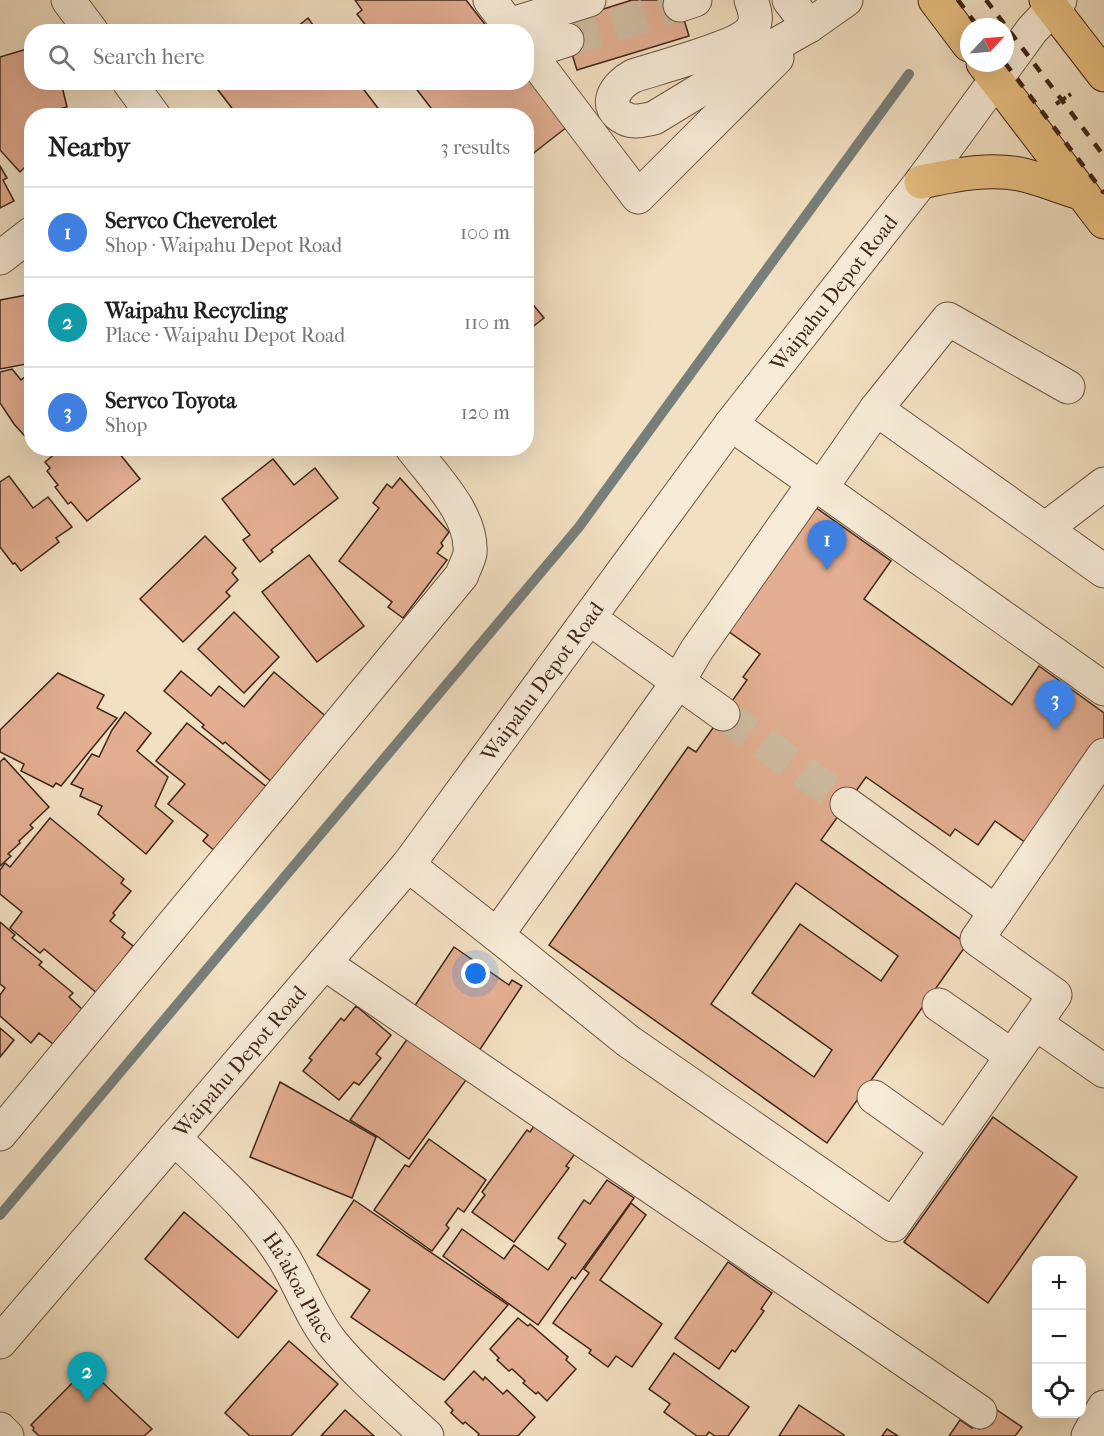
<!DOCTYPE html>
<html lang="en">
<head>
<meta charset="utf-8">
<style>
	body { margin:0; font-family:"IM FELL French Canon",serif; background:#f2f2f2; color:#202124 }
	.controls { position:absolute; right:18px; bottom:18px; display:grid; overflow:hidden; border-radius:12px; box-shadow:0 6px 24px #0002 }
	.controls button { width:54px; height:54px; display:grid; place-items:center; padding:0; border:0; border-bottom:2px solid #e0e0e0; background:#fff; color:#202124; font:30px sans-serif }
	.compass { position:absolute; left:960px; top:18px; width:54px; height:54px; border-radius:50%; background:#fff; box-shadow:0 6px 24px #0002; rotate:64deg }
	.you { position:absolute; left:476px; top:974px; width:21px; height:21px; margin:-15px; border:4px solid #fff; border-radius:50%; background:#1a73e8; box-shadow:0 0 0 9px #1a73e833 }
	.badge { display:grid; place-items:center; width:39px; height:39px; border-radius:50%; background:#8f2418; color:#fff; font-size:20px; font-weight:700 }
	.pin { position:absolute; translate:-50% -50px; filter:drop-shadow(0 2px 3px #0008) }
	.pin::after { content:''; position:absolute; top:32px; width:21px; height:18px; background:inherit; clip-path:polygon(0 0,100% 0,50% 100%) }
	.list { margin:0; padding:0; list-style:none }
	h2 { display:flex; justify-content:space-between; align-items:center; height:78px; margin:0; padding:0 24px; font-size:26px }
	h2 small { font-size:20px; font-weight:400; color:#757577 }
	.list li { display:grid; grid-template-columns:39px 1fr auto; gap:18px; align-items:center; box-sizing:border-box; height:90px; padding:0 24px; border-top:2px solid #e0e0e0 }
	.list b { display:block; font-size:22px; white-space:nowrap }
	.list p { margin:0; font-size:20px; white-space:nowrap; color:#757577 }
	.list em { font-size:20px; font-style:normal; color:#757577 }
	.icon { flex:none; width:33px; height:33px; fill:none; stroke:currentColor; stroke-width:2; stroke-linecap:round; stroke-linejoin:round }
	.map { position:relative; flex:none; width:1104px; height:1436px; overflow:hidden }
	.search { position:absolute; background:#fff; box-shadow:0 6px 24px #0002; left:24px; top:24px; width:510px; height:66px; display:flex; align-items:center; gap:15px; box-sizing:border-box; padding:0 21px; border-radius:24px; color:#757577; font-size:22px }
	.panel { position:absolute; background:#fff; box-shadow:0 6px 24px #0002; left:24px; top:108px; width:510px; height:348px; border-radius:24px }
	.map>svg:first-child { display:block }
</style>
</head>
<body>
<div class="map">
<svg width="1104" height="1436" viewBox="0 0 1104 1436">
	<rect width="100%" height="100%" fill="#f2e0c2"/>
	<filter id="stains"><feTurbulence type="fractalNoise" baseFrequency=".00333" numOctaves="4"/><feColorMatrix values="0 0 0 0 .2 0 0 0 0 .09 0 0 0 0 .02 0 0 0 .5 -.17"/></filter>
	<radialGradient id="worn" r=".72"><stop offset=".6" stop-color="#630" stop-opacity="0"/><stop offset="1" stop-color="#630" stop-opacity=".3"/></radialGradient>
	<g fill="none" stroke-linecap="round" stroke-linejoin="round">
		<!-- stream -->
		<polyline stroke="#787f7a" stroke-width="10" points="0,1215 579,527 909,74"/>
	</g>
	<!-- building -->
	<g fill="#e3ae92" stroke="#3f2617" stroke-width="1.5" fill-rule="evenodd">
		<polygon points="355,0 466,0 491,32 371,32 357,14 362,10"/>
		<polygon points="632,0 678,0 689,36 577,70 562,22"/>
		<polygon points="308,18 318,32 291,32"/>
		<polygon points="27,49 32,64 32,82 61,82 67,107 51,111 52,116 32,116 32,160 20,172 0,150 0,57"/>
		<polygon points="526,76 567,127 526,159 526,116 437,116 411,82 526,82"/>
		<polygon points="227,82 358,82 384,116 238,116 218,90"/>
		<polygon points="0,166 7,178 3,180 14,201 0,208"/>
		<polygon points="32,294 32,363 0,369 0,300"/>
		<polygon points="526,296 544,318 526,332"/>
		<polygon points="12,369 21,380 32,371 32,444 14,424 0,403 0,372"/>
		<polygon points="35,448 47,448 40,454"/>
		<polygon points="62,448 68,448 71,452 75,448 115,448 140,479 87,521 71,502 68,504 55,487 58,485 47,471 50,468 45,462"/>
		<polygon points="273,459 294,485 315,468 338,498 271,550 273,552 260,562 243,540 250,535 222,499"/>
		<polygon points="9,476 33,508 48,497 72,527 56,538 59,542 21,571 15,563 13,564 0,547 0,482"/>
		<polygon points="400,478 449,532 441,543 443,546 437,553 447,560 403,618 388,607 392,602 339,561 379,508 373,503 387,484 392,488"/>
		<path d="M815 507 891 561 864 599 1012 705 1039 666 1104 713V739L1029 845 995 821 978 845 955 829 950 836 866 777 821 840 967 944 827 1143 549 945 688 747 696 752 747 680 743 677 760 654 728 631ZM796 883 898 956 881 981 800 924 752 993 832 1050 814 1077 711 1004Z"/>
		<polygon points="205,536 236,568 232,573 238,580 226,592 230,596 183,642 140,599"/>
		<polygon points="309,555 364,626 317,662 262,592"/>
		<polygon points="234,612 279,657 244,693 198,649"/>
		<polygon points="181,671 211,696 219,686 244,707 274,672 329,719 274,784 225,742 223,744 202,727 204,725 164,691"/>
		<polygon points="58,673 104,695 97,708 117,718 61,786 56,783 53,787 21,771 24,764 0,752 0,730"/>
		<polygon points="125,712 151,733 137,751 168,777 155,806 173,821 146,854 98,814 102,806 80,796 83,789 71,784 92,754 99,757 112,730"/>
		<polygon points="187,723 268,788 216,852 203,841 208,835 168,804 185,784 156,761"/>
		<polygon points="4,758 49,807 30,825 33,828 19,841 20,843 8,854 11,856 0,866 0,762"/>
		<polygon points="50,818 124,879 121,883 131,891 113,913 115,915 110,921 125,933 122,937 133,946 98,994 44,949 40,953 10,928 22,912 0,894 0,870 5,863 10,867"/>
		<polygon points="0,922 15,935 12,938 42,962 39,965 73,993 69,997 82,1009 53,1044 39,1033 31,1043 0,1016 0,995 5,988 0,984"/>
		<polygon points="454,947 509,985 512,980 522,986 477,1054 412,1010"/>
		<polygon points="356,1006 391,1035 376,1054 381,1058 359,1085 354,1082 339,1100 303,1071 312,1060 309,1058 341,1018 344,1021"/>
		<polygon points="0,1028 14,1040 0,1057"/>
		<polygon points="408,1038 466,1080 409,1159 378,1137 350,1120"/>
		<polygon points="280,1082 376,1137 352,1198 250,1157"/>
		<polygon points="993,1117 1077,1177 988,1303 904,1242"/>
		<polygon points="537,1122 577,1151 566,1166 569,1168 514,1242 472,1212 485,1195 482,1192 527,1130 530,1132"/>
		<polygon points="429,1139 486,1180 464,1212 458,1208 446,1225 449,1228 432,1251 374,1210 405,1165 409,1167"/>
		<polygon points="607,1180 634,1198 575,1279 572,1277 538,1325 443,1256 462,1229 504,1259 514,1245 548,1270 566,1244 558,1238 584,1200 590,1204"/>
		<polygon points="354,1200 508,1305 444,1380 351,1317 370,1290 317,1255"/>
		<polygon points="631,1203 646,1215 600,1280 662,1324 632,1367 616,1356 608,1367 589,1353 591,1350 553,1323 589,1273 584,1269"/>
		<polygon points="184,1212 277,1291 238,1338 145,1259"/>
		<polygon points="728,1262 772,1293 761,1309 764,1311 735,1352 732,1350 719,1369 675,1338"/>
		<polygon points="518,1318 528,1326 530,1324 568,1357 566,1360 576,1369 547,1401 538,1392 536,1394 523,1383 525,1381 512,1369 509,1371 497,1360 499,1358 490,1349"/>
		<polygon points="289,1341 338,1384 291,1436 250,1436 225,1413"/>
		<polygon points="674,1353 749,1407 728,1436 715,1436 709,1432 706,1436 697,1436 664,1412 670,1404 649,1389"/>
		<polygon points="87,1368 152,1429 144,1436 39,1436 33,1430 34,1428 31,1425"/>
		<polygon points="474,1371 483,1380 485,1377 503,1394 507,1390 535,1417 518,1436 478,1436 479,1434 465,1422 463,1424 451,1413 453,1410 445,1402"/>
		<polygon points="799,1405 844,1435 843,1436 779,1436"/>
		<polygon points="345,1410 374,1436 321,1436"/>
		<polygon points="997,1410 1022,1427 1015,1436 949,1436 960,1420 972,1428 975,1425 979,1429 985,1421 988,1423"/>
		<polygon points="887,1429 898,1436 882,1436"/>
	</g>
	<g fill="none" stroke-linecap="round" stroke-linejoin="round">
		<!-- minor-tunnel -->
		<g stroke="#cebba0" stroke-width="33" stroke-dasharray="33 16" stroke-linecap="butt">
			<polyline points="567,40 680,5"/>
			<polyline points="723,714 847,804"/>
		</g>
		<defs>
			<g id="minor">
				<polyline points="68,0 92,32"/>
				<polyline points="490,0 514,32"/>
				<path d="M751 0C754 9 758 18 753 27 744 46 656 68 633 76 616 85 600 107 626 119 634 123 645 120 654 118L756 56 809 26 846 0"/>
				<polyline points="789,0 809,26"/>
				<polyline points="680,5 695,0"/>
				<polyline points="509,25 589,0"/>
				<polyline points="526,49 638,197 777,58"/>
				<polyline points="529,52 567,40"/>
				<polyline points="129,82 154,116"/>
				<polyline points="0,258 32,233"/>
				<polyline points="876,409 1045,529 1104,484"/>
				<polyline points="731,424 1104,689"/>
				<polyline points="821,488 876,409 948,319 1068,387"/>
				<polyline points="1045,529 1104,571"/>
				<polyline points="589,618 723,714"/>
				<polyline points="847,804 996,912"/>
				<polyline points="408,865 497,935 678,682 696,651 814,483"/>
				<polyline points="497,935 628,1041 893,1225 1055,995 977,939 1104,755"/>
				<polyline points="324,963 980,1412"/>
				<polyline points="939,1005 1012,1056"/>
				<polyline points="1035,1023 1104,1071"/>
				<polyline points="874,1097 947,1149"/>
				<path d="M0 1134 462 575C464 568 469 560 470 553 473 515 434 477 412 448"/>
				<path id="s1" d="M174 1138C213 1175 257 1213 285 1260 301 1287 312 1318 332 1343 360 1377 395 1406 427 1436"/>
				<path id="s2" d="M0 1342 408 865 731 424 921 182 1032 30 1060 0"/>
				<polyline points="0,1429 7,1436"/>
				<polyline points="1088,1436 1104,1407"/>
			</g>
			<g id="major">
				<polyline points="935,0 969,45"/>
				<polyline points="1046,0 1104,75"/>
				<polyline points="983,63 1104,222"/>
				<path d="M921 182C955 175 990 167 1024 175 1044 180 1063 188 1083 194"/>
			</g>
		</defs>
		<!-- minor casing -->
		<use href="#minor" stroke="#6c5442" stroke-width="35"/>
		<!-- major casing -->
		<use href="#major" stroke="#3f2617" stroke-width="35"/>
		<!-- path -->
		<polyline stroke="#3f2617" stroke-width="4" stroke-dasharray="4.5 3" stroke-linecap="butt" points="1056,104 1071,94"/>
		<!-- minor -->
		<use href="#minor" stroke="#f7ebd7" stroke-width="33"/>
		<!-- major -->
		<use href="#major" stroke="#e9c081" stroke-width="33"/>
		<!-- rail -->
		<g stroke="#3f2617" stroke-width="4.5" stroke-dasharray="10 10" stroke-linecap="butt">
			<polyline points="958,0 978,27"/>
			<polyline points="986,0 1104,156"/>
			<polyline points="1005,63 1104,193"/>
		</g>
	</g>
	<g text-anchor="middle" dominant-baseline="central" stroke-width="6" stroke-linejoin="round" paint-order="stroke">
		<!-- street labels -->
		<g font-size="21" fill="#3f2617" stroke="#f7ebd7">
			<text stroke="none"><textPath href="#s2" startOffset="1341">Waipahu Depot Road</textPath></text>
			<text stroke="none"><textPath href="#s2" startOffset="855">Waipahu Depot Road</textPath></text>
			<text stroke="none"><textPath href="#s2" startOffset="369">Waipahu Depot Road</textPath></text>
			<text stroke="none"><textPath href="#s1" startOffset="196">Ha'akoa Place</textPath></text>
		</g>
	</g>
	<rect width="100%" height="100%" filter="url(#stains)"/>
	<rect width="100%" height="100%" fill="url(#worn)"/>
</svg>
<div class="controls">
<button>+</button>
<button>−</button>
<button><svg class="icon" aria-label="locate" viewBox="0 0 24 24"><circle cx="12" cy="12" r="6"/><path d="M12 2v4M12 18v4M2 12h4M18 12h4"/></svg></button>
</div>
<svg class="compass" viewBox="-18 -18 36 36"><path d="M0-13l5 13h-10z" fill="#e53935"/><path d="M0 13l5-13h-10z" fill="#757577"/></svg>
<div class="you"></div>
<div class="pin badge" style="left:827px;top:570px;background:#3f7fe0">1</div>
<div class="pin badge" style="left:87px;top:1402px;background:#0f9aa8">2</div>
<div class="pin badge" style="left:1055px;top:730px;background:#3f7fe0">3</div>
<div class="search"><svg class="icon" aria-label="search" viewBox="0 0 24 24"><circle cx="10" cy="10" r="6"/><path d="M15 15l6 6"/></svg>Search here</div>
<section class="panel">
<h2>Nearby<small>3 results</small></h2>
<ul class="list">
<li><span class="badge" style="background:#3f7fe0">1</span><div><b>Servco Cheverolet</b><p>Shop · Waipahu Depot Road</p></div><em>100 m</em></li>
<li><span class="badge" style="background:#0f9aa8">2</span><div><b>Waipahu Recycling</b><p>Place · Waipahu Depot Road</p></div><em>110 m</em></li>
<li><span class="badge" style="background:#3f7fe0">3</span><div><b>Servco Toyota</b><p>Shop</p></div><em>120 m</em></li>
</ul>
</section>
</div>
</body>
</html>
